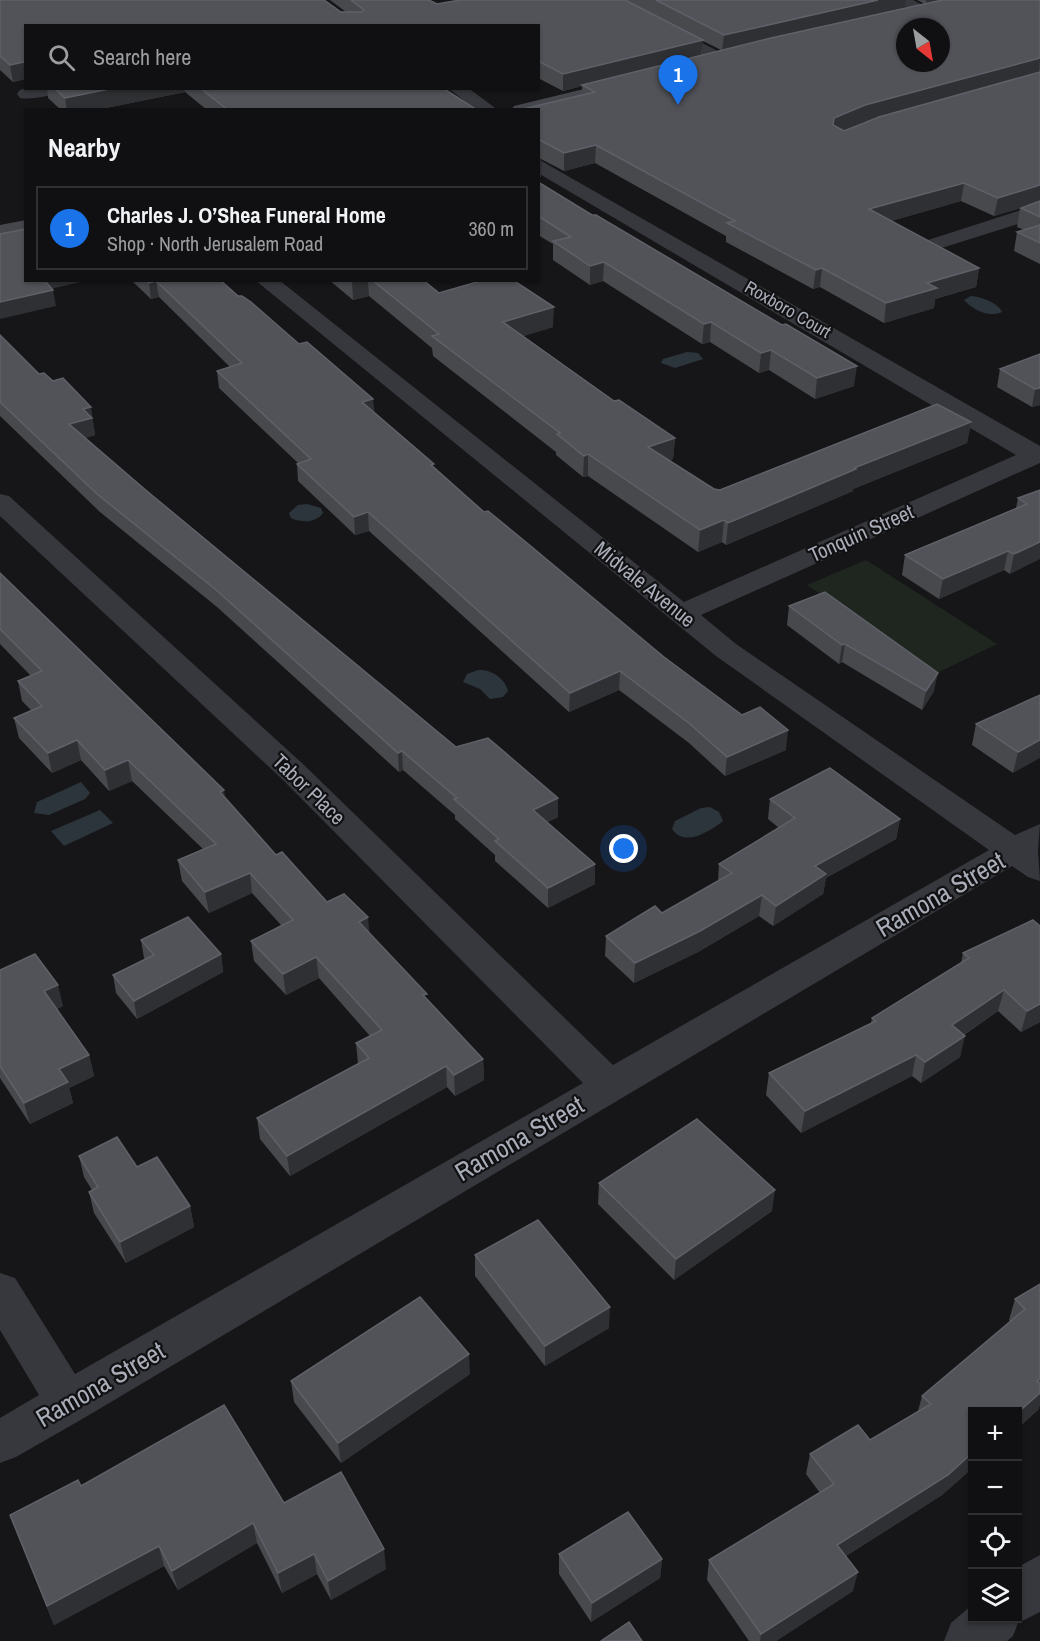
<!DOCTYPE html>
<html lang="en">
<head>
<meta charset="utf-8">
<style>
	body { margin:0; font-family:"Archivo Narrow",sans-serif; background:#19191b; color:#f1f3f6 }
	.controls { position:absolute; right:18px; bottom:18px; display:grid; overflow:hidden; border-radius:0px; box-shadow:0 2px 4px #0004 }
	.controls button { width:54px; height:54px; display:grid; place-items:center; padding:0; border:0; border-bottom:2px solid #303032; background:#101012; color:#f1f3f6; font:30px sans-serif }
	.compass { position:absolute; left:896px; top:18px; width:54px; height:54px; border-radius:50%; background:#101012; box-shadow:0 2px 4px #0004; rotate:149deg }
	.you { position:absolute; left:624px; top:849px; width:21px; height:21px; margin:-15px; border:4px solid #fff; border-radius:50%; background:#1a73e8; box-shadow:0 0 0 9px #1a73e833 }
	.badge { display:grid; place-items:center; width:39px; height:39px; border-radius:50%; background:#1a73e8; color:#fff; font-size:20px; font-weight:700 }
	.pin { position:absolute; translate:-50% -50px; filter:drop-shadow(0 2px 3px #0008) }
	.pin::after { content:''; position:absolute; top:32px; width:21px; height:18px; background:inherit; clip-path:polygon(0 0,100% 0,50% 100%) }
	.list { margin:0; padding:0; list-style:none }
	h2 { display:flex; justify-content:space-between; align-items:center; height:78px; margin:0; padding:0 24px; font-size:26px }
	h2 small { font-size:20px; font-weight:400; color:#9c9d9f }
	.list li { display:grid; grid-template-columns:39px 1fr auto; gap:18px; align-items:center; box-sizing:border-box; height:84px; margin:0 12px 12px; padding:0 12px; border:2px solid #303032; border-radius:0px }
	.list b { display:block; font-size:22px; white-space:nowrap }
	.list p { margin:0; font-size:20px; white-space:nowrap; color:#9c9d9f }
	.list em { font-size:20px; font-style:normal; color:#9c9d9f }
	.icon { flex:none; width:33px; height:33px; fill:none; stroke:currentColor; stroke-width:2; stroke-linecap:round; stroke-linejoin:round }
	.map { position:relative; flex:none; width:1040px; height:1641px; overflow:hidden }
	.search { position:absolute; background:#101012; box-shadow:0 2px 4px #0004; left:24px; top:24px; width:516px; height:66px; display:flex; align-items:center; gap:15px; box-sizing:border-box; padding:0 21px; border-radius:0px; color:#9c9d9f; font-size:22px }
	.panel { position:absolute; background:#101012; box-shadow:0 2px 4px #0004; left:24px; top:108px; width:516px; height:174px; border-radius:0px }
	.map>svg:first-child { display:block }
</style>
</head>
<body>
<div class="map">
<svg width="1040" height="1641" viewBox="0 0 1040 1641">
	<rect width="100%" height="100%" fill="#161618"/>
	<!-- green -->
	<polygon fill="#1e261f" points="866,560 997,644 937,673 807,585"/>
	<!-- water -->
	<g fill="#2c353c">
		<path d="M971 296C982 297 998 303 1002 312 989 318 973 310 964 300Z"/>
		<polygon points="687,352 698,353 703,359 675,368 661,363 663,359"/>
		<path d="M307 504 321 508 323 513C316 523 302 523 291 518L289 513 298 505Z"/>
		<path d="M478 670C491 669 505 678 508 691L503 697 490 699 480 689 463 682 467 674Z"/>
		<polygon points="81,782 90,793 85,799 49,815 34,813 37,802"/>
		<path d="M710 807 719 812 723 821C710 831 685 848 672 829L675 821 701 808Z"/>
		<polygon points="100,810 113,823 64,846 51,831"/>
	</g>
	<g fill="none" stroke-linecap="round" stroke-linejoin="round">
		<!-- minor -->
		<g fill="#37383d" fill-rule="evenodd">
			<polygon points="600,0 620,0 733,59 725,64 719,63"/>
			<polygon points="892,0 913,0 935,12 927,17"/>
			<path d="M27 88H64C56 96 31 100 20 98L17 94 20 90Z"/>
			<polygon points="448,88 468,88 498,110 476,110"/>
			<polygon points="538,159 1040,446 1040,463 701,615 736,644 1015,835 1040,824 1038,851 1040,881 1028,877 1012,866 84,1418 16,1457 0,1463 0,1418 39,1395 0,1330 0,1273 15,1278 75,1374 583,1083 282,779 0,516 0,494 9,496 304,765 613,1065 989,850 716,656 255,280 279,280 684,602 1016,455 538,173"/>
			<polygon points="1040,204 1040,217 932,251 925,249 922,245 925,241"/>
			<polygon points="1040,1555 1040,1612 1018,1623 1013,1636 1007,1641 944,1641 951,1623 972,1605 972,1618 1018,1618 1018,1567"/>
		</g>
		<!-- secondary -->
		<g fill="#45474d" fill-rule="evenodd">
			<polygon points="625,79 634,84 631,88 538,111 511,110 514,106"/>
			<polygon points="26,220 26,232 0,237 0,225"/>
		</g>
	</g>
	<!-- wall -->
	<g fill="#47494d" fill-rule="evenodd">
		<path d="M0 0 346 12 330 0H429L437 4 460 0H906L905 8 925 4 917 0H1040V264L1014 251 1017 232 1024 230 1017 227 1020 208 994 216 961 201 891 221 979 268 976 287 935 299 934 308 884 323 820 287 813 289 726 242V236L595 163 564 171 539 158 541 177 538 178V110L582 95V86L563 91 538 78V26H26V79L13 82 0 70ZM702 41 705 42 721 50 702 55ZM873 119 844 131H843L863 122Z"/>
		<polygon points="47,88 443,88 477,110 207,110 185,92 96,110 61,110 48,98"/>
		<polygon points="538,182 854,386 815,399 769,370 759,373 710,342 702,344 603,281 590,285 553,260 553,244 538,235"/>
		<polygon points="131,280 220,280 374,412 484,512 664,657 786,750 725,776 689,743 619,690 569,712 369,531 355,535 298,481 297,464 298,463 219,388 217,371 230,367 159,297 151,299"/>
		<polygon points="329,280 423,280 439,293 553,327 523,336 614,401 675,438 673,459 669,460 714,489 720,490 971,422 967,443 853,489 853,491 726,545 722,542 698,552 588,476 583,477 556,455 556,452 433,356 432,348 369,296 353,300"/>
		<polygon points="0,335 39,374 94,424 93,424 95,435 85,438 148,492 456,747 558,817 547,822 595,864 595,884 548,908 495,861 495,855 455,819 455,815 403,770 399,772 217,607 100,512 0,416"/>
		<polygon points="1040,354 1040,405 1032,407 997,387 1000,369"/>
		<polygon points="1040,490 1010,574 1004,570 939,599 902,575 905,555 1016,508 1018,498"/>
		<polygon points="0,573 225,798 276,855 327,902 370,934 427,999 483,1059 484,1080 455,1096 447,1087 290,1176 260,1139 257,1118 358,1064 356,1043 370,1036 319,978 286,995 254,961 251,941 281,925 252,893 209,913 182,881 178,860 203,849 132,781 109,791 81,760 52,773 19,738 14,718 32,711 22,701 18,681 31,676 0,644"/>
		<polygon points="789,606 934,691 922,710 842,662 839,664 787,625"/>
		<polygon points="1040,695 1013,773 972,745 976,724"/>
		<polygon points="770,799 900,819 896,839 826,878 823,894 773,926 759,916 698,952 634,983 605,956 606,936 662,913 718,881 719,864 779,828 768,819"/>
		<polygon points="141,940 221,954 223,972 137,1019 116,993 113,975 145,959 144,958"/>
		<polygon points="963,953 1040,1022 1021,1032 998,1011 964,1035 960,1057 921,1083 912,1076 801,1133 766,1095 769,1073 871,1023 872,1018 961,963"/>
		<polygon points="0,970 63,1006 57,1009 89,1055 94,1076 69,1088 73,1103 30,1124 0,1078"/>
		<polygon points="79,1156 137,1167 190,1206 194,1227 126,1263 94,1213 89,1192 92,1190 84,1177"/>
		<polygon points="599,1183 772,1211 674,1280 598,1204"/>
		<polygon points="475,1255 609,1328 545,1366 475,1276"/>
		<polygon points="1040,1284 1039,1409 942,1495 846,1556 853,1591 776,1641 749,1641 707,1580 709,1560 820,1493 806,1474 810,1454 870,1440 918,1411 922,1396 1010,1322 1009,1320 1015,1299"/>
		<polygon points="470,1374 341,1463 294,1402 291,1381"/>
		<polygon points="81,1486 284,1503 386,1569 331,1600 317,1574 282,1593 257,1543 178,1590 164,1566 54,1625 10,1515"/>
		<polygon points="559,1554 662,1559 660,1578 591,1622 559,1574"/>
	</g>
	<!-- shaded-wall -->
	<g fill="#2f3033">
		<polygon points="878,0 906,0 905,9 722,51 724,35"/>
		<polygon points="926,0 946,0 926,4"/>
		<polygon points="703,40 701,56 582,85 582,86 563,91 563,74"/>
		<polygon points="1040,58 1039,74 863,122 832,136 834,118 865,105"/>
		<polygon points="24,62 26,79 13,82 10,65"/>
		<polygon points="114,88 184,88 185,92 96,110 67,110 65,98"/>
		<polygon points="596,145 595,163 564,171 564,153"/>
		<polygon points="541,159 541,177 538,178 538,160"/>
		<polygon points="964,183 961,201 867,228 869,209"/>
		<polygon points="1040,185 1040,203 994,216 998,198"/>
		<polygon points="604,262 603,281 590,285 590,266"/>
		<polygon points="822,268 820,287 813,289 816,270"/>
		<polygon points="979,268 976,287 935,299 934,308 884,323 886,303 927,283"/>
		<polygon points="40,280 89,280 42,291"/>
		<polygon points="368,280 369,296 353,300 352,281"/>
		<polygon points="156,281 159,297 151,299 149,283"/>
		<polygon points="53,290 56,306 0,319 0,302"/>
		<polygon points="554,307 553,327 504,342 503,322"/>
		<polygon points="711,322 710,342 702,344 704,324"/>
		<polygon points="771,350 769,370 759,373 761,353"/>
		<polygon points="857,366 854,386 815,399 817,378"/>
		<polygon points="1040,388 1040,405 1032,407 1035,389"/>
		<polygon points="373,399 375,416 362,402"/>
		<polygon points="91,407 95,435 72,442 69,424 83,409"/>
		<polygon points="971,422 967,443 853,489 853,491 726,545 728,523 854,468"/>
		<polygon points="675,438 673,459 646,468 648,447"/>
		<polygon points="588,454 588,476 583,477 584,456"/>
		<polygon points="368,512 369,531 355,535 354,517"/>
		<polygon points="724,520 722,542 698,552 700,530"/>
		<polygon points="1040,542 1040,559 1010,574 1014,554"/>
		<polygon points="1008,551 1004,570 939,599 943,579"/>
		<polygon points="845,644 842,662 839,664 842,645"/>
		<polygon points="620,671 619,690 569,712 570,693"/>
		<polygon points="938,673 934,691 922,710 926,691"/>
		<polygon points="788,730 786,750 725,776 727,757"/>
		<polygon points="77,740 81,760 52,773 48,753"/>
		<polygon points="1040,740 1040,758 1013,773 1018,752"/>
		<polygon points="402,751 403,770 399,772 398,753"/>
		<polygon points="128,760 132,781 109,791 105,770"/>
		<polygon points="224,790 227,811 220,792"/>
		<polygon points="558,798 558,817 533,830 533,810"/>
		<polygon points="900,819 896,839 826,878 823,894 773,926 776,906 815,866"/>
		<polygon points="595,864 595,884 548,908 548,888"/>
		<polygon points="250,873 252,893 209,913 205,892"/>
		<polygon points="762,895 759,916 698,952 634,983 635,963"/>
		<polygon points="368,917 370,938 359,922"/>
		<polygon points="221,954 223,972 137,1019 134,1001"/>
		<polygon points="316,957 319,978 286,995 283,974"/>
		<polygon points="58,985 63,1006 50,1012 44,991"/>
		<polygon points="1004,990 998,1011 947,1046 952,1025"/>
		<polygon points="1040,1004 1040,1022 1021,1032 1027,1011"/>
		<polygon points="965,1036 960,1057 921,1083 925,1062"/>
		<polygon points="89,1055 94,1076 69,1088 73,1103 30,1124 24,1103 59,1069"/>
		<polygon points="916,1055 912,1076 801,1133 805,1111"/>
		<polygon points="483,1059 484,1080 455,1096 454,1075"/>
		<polygon points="446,1066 447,1087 290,1176 287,1156"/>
		<polygon points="775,1190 772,1211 674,1280 676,1259"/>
		<polygon points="190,1206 194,1227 126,1263 120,1242"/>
		<polygon points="610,1307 609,1328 545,1366 545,1346"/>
		<polygon points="469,1354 470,1374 341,1463 338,1443"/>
		<polygon points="1040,1379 1040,1405 1039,1409 1017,1428 1017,1413 1037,1381"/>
		<polygon points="972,1453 972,1468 942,1495 833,1564 837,1545"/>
		<polygon points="253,1523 257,1543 178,1590 172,1571"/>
		<polygon points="159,1546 164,1566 54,1625 47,1606"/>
		<polygon points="384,1549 386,1569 331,1600 328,1581"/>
		<polygon points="314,1554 317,1574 282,1593 278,1573"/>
		<polygon points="662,1559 660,1578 591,1622 592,1603"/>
		<polygon points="858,1572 853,1591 776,1641 760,1641 761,1634"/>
	</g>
	<!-- building -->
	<g fill="#525359" stroke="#5f6168" stroke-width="1.5" fill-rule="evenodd">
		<polygon points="0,0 324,0 341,12 362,12 364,10 351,0 429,0 437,4 460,0 625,0 703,40 563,74 538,61 538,26 26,26 26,64 24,62 10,65 0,56"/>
		<polygon points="656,0 878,0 724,35"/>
		<path d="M942 0H1040V58L865 105 834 118 833 125 844 131 879 117 1040 72V185L998 198 964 183 869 209 979 268 927 283 937 288 886 303 822 268 816 270 727 223 735 221 596 145 564 153 538 139V110H519L595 92 582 85 771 38ZM905 27H941V63H905Z"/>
		<polygon points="54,88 114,88 65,98"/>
		<polygon points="200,88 443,88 477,110 228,110"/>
		<polygon points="538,182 592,215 596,215 782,325 786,324 857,366 817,378 771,350 761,353 711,322 704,324 604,262 590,266 553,241 571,237 538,216"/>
		<polygon points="1040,201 1040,217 1021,208"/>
		<polygon points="1040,225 1040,243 1017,232"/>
		<polygon points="26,229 26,280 44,280 53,290 0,302 0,234"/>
		<polygon points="146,280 220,280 238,296 242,296 251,302 299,344 307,342 373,399 362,402 434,464 431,465 484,512 488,511 521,538 664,657 742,715 760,707 788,730 727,757 690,724 620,671 570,693 368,512 354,517 297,464 311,459 217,371 242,363 156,281 149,283"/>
		<polygon points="372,280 423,280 439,293 484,280 513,280 554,307 503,322 614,401 619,400 675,438 648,447 714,489 720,490 937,404 971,422 854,468 856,469 728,523 724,520 700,530 588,454 584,456 557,434 560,433 432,336 439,334"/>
		<polygon points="0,335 39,374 44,373 53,381 63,378 91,407 83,409 92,418 69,424 148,492 456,747 488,738 558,798 533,810 595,864 548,888 495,841 499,839 454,799 457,798 402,751 398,753 215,589 97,494 0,402"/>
		<polygon points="1040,354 1040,388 1035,389 1000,369"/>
		<polygon points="1040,490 1040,542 1014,554 1008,551 943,579 905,555 1027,504 1018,498"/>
		<polygon points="0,573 224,790 220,792 276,855 282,852 327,902 344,894 368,917 359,922 427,994 423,995 483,1059 454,1075 446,1066 287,1156 257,1118 369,1058 356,1043 382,1030 316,957 283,974 251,941 293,920 250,873 205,892 178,860 216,844 128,760 105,770 77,740 48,753 14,718 42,706 18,681 42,671 0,629"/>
		<polygon points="825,592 938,673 926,691 845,644 842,645 789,606"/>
		<polygon points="1040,695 1040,740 1018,752 976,724"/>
		<polygon points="830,768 900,819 815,866 826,874 776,906 762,895 700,931 635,963 606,936 655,906 662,913 732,873 719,864 795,818 770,799"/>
		<polygon points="188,917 221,954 134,1001 113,975 154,955 141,940"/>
		<polygon points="1033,920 1040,926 1040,1004 1027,1011 1004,990 952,1025 965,1036 925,1062 916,1055 805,1111 769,1073 876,1021 872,1018 969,958 963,953"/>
		<polygon points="35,954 58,985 44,991 89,1055 59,1069 68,1082 24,1103 0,1066 0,970"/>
		<polygon points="697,1119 775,1190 676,1259 599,1183"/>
		<polygon points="117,1137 137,1167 157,1157 190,1206 120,1242 89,1192 98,1187 79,1156"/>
		<polygon points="538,1220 610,1307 545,1346 475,1255"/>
		<polygon points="1040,1284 1040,1379 1037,1381 1040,1383 1040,1393 1017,1413 1017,1412 972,1412 972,1453 948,1475 837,1545 858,1572 761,1634 709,1560 834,1484 810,1454 858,1425 870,1440 931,1404 922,1396 1025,1309 1015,1299"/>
		<polygon points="420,1297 469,1354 338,1443 291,1381"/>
		<polygon points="224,1405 284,1503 341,1472 384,1549 328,1581 314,1554 278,1573 253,1523 172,1571 159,1546 47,1606 10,1515 78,1480 81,1486"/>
		<polygon points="628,1512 662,1559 592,1603 559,1554"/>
		<polygon points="629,1622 642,1641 601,1641"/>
	</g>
	<g text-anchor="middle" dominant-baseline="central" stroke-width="4.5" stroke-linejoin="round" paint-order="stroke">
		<!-- far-street labels -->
		<g font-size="18" fill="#a8adb8" stroke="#111113">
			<text transform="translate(788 309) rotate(30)">Roxboro Court</text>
		</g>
		<!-- street labels -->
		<g font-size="21" fill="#a8adb8" stroke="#111113">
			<text transform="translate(861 533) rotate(-24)">Tonquin Street</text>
			<text transform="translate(645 584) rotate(39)">Midvale Avenue</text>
			<text transform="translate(309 789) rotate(44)">Tabor Place</text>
		</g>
		<!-- near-street labels -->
		<g font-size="26" fill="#a8adb8" stroke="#111113">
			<text transform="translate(940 894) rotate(-30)">Ramona Street</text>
			<text transform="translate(519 1138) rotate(-30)">Ramona Street</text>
			<text transform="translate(100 1384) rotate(-30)">Ramona Street</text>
		</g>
	</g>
</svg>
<div class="controls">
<button>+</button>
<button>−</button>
<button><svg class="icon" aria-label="locate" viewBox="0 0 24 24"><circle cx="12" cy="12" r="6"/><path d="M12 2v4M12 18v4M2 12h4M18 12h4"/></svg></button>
<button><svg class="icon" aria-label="layers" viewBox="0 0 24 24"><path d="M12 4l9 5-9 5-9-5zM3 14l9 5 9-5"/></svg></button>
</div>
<svg class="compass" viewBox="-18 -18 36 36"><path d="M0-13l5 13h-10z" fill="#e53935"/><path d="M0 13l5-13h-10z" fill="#9c9d9f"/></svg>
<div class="you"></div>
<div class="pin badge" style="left:678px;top:105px">1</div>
<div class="search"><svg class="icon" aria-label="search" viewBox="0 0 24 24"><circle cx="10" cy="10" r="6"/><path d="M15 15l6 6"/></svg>Search here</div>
<section class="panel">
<h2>Nearby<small></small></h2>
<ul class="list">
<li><span class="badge">1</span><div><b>Charles J. O’Shea Funeral Home</b><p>Shop · North Jerusalem Road</p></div><em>360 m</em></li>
</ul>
</section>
</div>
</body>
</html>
